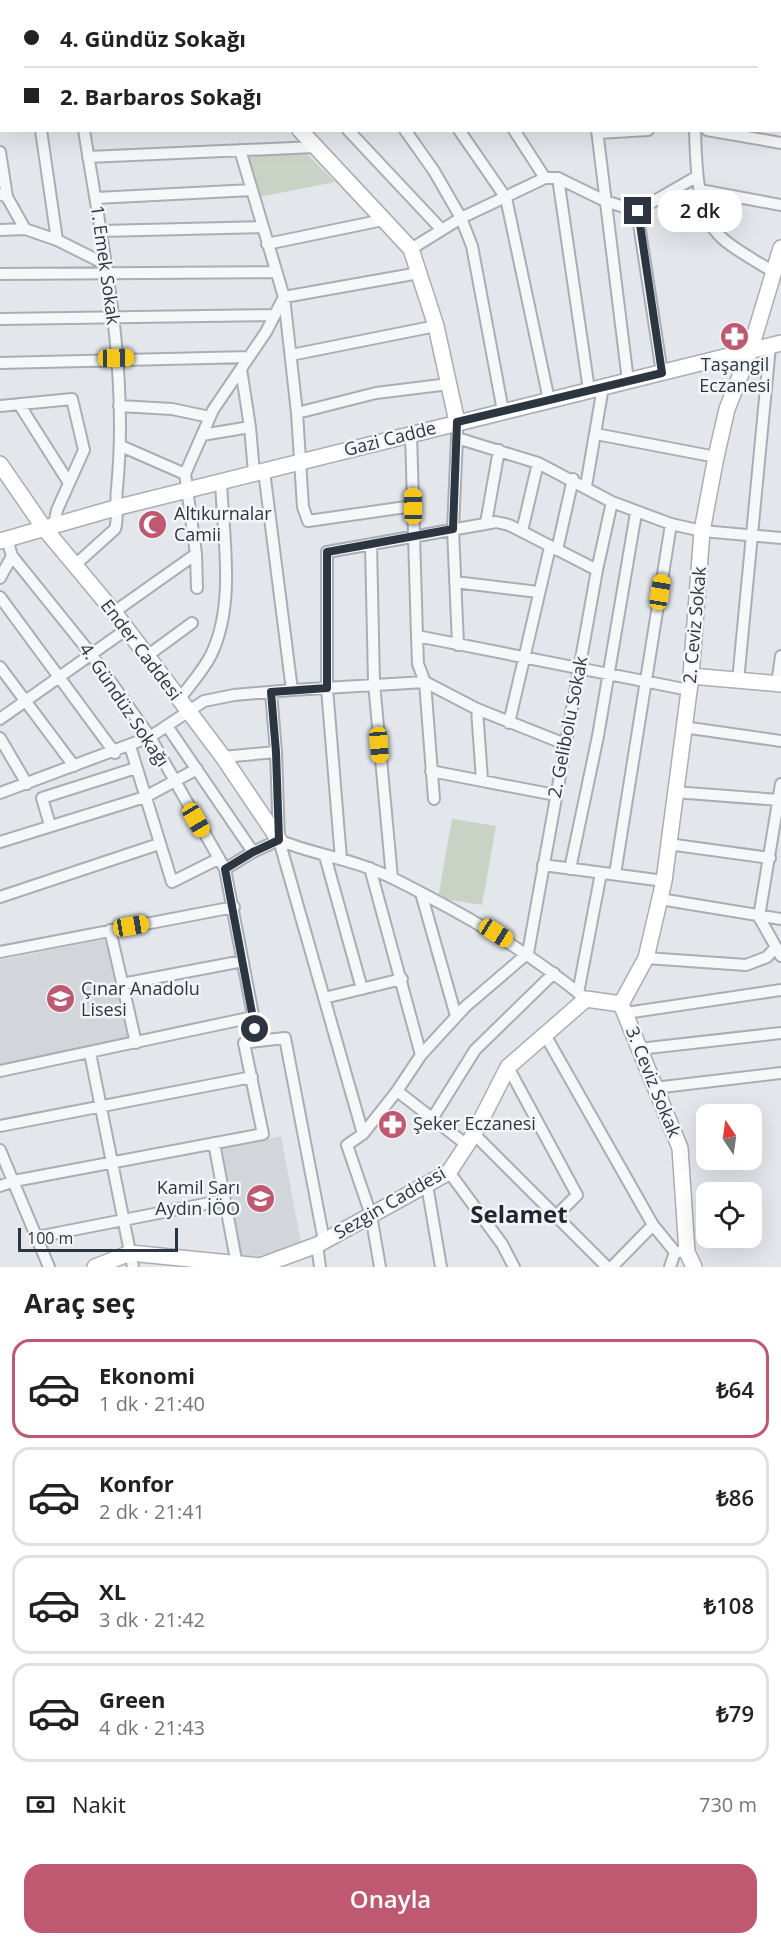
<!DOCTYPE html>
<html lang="tr">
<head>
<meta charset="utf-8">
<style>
	:root { --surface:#fff; --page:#f6f6f6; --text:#222; --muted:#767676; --line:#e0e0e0; --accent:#bf5871 }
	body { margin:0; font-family:"Open Sans",sans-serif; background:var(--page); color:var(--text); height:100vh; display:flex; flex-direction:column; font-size:22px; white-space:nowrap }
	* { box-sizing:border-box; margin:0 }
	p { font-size:20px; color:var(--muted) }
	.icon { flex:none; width:33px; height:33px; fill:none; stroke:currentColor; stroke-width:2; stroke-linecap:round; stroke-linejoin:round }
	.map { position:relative; height:1267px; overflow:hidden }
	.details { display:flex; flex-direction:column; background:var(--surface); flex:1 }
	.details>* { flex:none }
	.hud { position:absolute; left:0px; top:0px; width:782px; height:132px; box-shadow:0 6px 24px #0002; display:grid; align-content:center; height:132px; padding:0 24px; background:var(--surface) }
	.needle { width:39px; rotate:347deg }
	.fabs { position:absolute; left:696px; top:1104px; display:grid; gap:12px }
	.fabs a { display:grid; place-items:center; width:66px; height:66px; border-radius:12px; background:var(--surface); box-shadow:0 6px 24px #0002; font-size:30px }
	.scale { position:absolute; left:18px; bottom:15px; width:160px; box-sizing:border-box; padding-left:6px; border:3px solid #2d3640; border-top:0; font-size:16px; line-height:21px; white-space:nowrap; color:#2d3640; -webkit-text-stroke:4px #f3f5f7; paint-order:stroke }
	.end { position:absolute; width:27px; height:27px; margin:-14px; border:8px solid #2d3640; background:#fff; box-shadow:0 0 0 3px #fff }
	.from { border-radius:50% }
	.bubble { position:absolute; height:42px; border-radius:18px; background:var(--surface); box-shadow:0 6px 24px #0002; font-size:20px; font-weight:600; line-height:42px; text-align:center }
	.car { position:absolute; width:18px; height:36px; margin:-18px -9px; border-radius:8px; box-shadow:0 0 4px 2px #0007; background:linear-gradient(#f5c518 24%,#345 0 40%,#f5c518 0 76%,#345 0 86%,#f5c518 0) }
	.hud b { display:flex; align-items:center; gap:21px; height:57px; font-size:22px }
	.hud b+b { border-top:2px solid var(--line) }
	.hud i { width:15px; height:15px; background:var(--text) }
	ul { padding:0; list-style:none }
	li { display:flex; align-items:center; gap:18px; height:99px; margin:0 12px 9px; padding:0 12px; border:3px solid var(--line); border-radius:18px }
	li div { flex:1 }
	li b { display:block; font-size:22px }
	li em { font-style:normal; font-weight:600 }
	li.active { border-color:var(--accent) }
	li>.icon { width:54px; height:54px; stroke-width:1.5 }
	h2 { padding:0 24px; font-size:27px; line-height:72px }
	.pay { display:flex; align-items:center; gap:15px; height:66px; padding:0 24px; font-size:22px }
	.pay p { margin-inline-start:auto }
	.button { display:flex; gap:12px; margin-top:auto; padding:12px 24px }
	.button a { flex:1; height:69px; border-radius:18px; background:var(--accent); color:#fff; font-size:24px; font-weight:600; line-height:69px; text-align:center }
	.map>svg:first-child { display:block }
	.built { fill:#d2d6db }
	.green { fill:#cad2c5 }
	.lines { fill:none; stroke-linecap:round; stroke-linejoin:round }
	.street-casing { stroke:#a9aeb4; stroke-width:14 }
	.secondary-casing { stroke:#a9aeb4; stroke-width:18 }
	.street { stroke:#f5f7f8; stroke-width:10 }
	.secondary { stroke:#fff; stroke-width:15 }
	.route { stroke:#2d3640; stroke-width:8 }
	.labels { text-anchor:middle; stroke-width:5; stroke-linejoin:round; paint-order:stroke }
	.street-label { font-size:18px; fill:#2d3640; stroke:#f3f5f7 }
	.poi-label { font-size:18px; fill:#2d3640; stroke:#f3f5f7; text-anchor:start }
	.district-label { font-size:24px; font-weight:bold; fill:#1f2731; stroke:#f3f5f7 }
</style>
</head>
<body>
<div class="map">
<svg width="781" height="1267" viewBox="0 0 781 1267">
	<rect width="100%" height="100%" fill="#e3e6ea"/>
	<path class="built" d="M105 939 128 1039 0 1066V960Z
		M281 1136 302 1248 241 1259 220 1149Z"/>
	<path class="green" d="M307 154 335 182 259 197 246 156Z
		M452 819 496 826 482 905 438 898Z"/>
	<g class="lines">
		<defs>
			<path id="street" d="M18 0 19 2
				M63 0V2
				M283 0V2
				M341 0V2
				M401 0V2
				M457 0V2
				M496 0 497 2
				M579 0 580 2
				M670 0V2
				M780 28H781
				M780 85H781
				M0 121 2 120
				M41 130 57 240
				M348 130 441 229
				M405 130 434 171 461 218 472 246 503 411
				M459 130 506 198 549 400
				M514 130 545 178
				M597 130 628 381
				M695 130C696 162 696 215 722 238 736 251 757 261 773 272
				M707 130 781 143
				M598 133 648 130
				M240 150 284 297 297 413 303 507 308 521 413 506
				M0 152 7 197
				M88 157 315 147
				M558 178 589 390
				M700 190 781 205
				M0 194 7 197 25 229 57 240 107 265
				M96 198 252 190
				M637 211 662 373
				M0 230 25 229
				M101 231 263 227
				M267 244 383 220
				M411 249 461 218 545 178H558L605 201 637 211 696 177
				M0 274 276 272
				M0 319 275 315
				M291 355 436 326
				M0 363 249 357
				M241 369 250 427 254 473
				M19 404 69 483
				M0 406 72 399 84 450 57 510 54 525
				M119 406 172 409 210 417
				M297 413 376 393 449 384
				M457 422V438L538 463 612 502 671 524 702 531 781 538
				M411 434 417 636 418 664 425 682 477 709 565 744
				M596 434 716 457
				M202 435 250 427
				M457 438 453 529 458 645
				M121 446 185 474
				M264 471 292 690
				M586 486 603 387
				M486 523 499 450
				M522 531 538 463
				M371 544 374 683 392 878
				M557 550 573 479
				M196 554 197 588
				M75 565 115 529C119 517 115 501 117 488 129 369 103 248 84 130
				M0 578 12 556 7 539
				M455 582 538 592
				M0 597 115 753
				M114 612 196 554 185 474 213 410 266 332 284 297 419 273
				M417 636 689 690
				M147 656 192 623
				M0 667 74 766
				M738 681 770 346
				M777 684 781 656
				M271 692 276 752 279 840 363 1134
				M179 700C189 686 203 671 211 655 236 604 223 536 221 481
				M477 709 482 780
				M0 719 127 629
				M509 723 550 547
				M167 726 253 852
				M683 727 781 741
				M0 738 27 784
				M130 746 172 882 218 859
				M223 757 276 752
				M431 771 555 795
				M781 784 759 917 781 956
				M674 792 779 800
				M0 793 150 737 204 701 234 695 292 690 425 682 434 799
				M50 825 42 798 136 768
				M279 840C309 853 341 857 371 869 391 876 410 887 429 897 487 927 536 958 586 999
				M0 842 145 797 197 769
				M668 844 770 858
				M325 856 362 989
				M341 859 327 688V552L496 522 509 525 597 570
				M543 865 664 881
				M370 868 421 1055
				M225 869 253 852 279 840
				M570 869 598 736 636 513
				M615 874 671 524
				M421 893 456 1016
				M0 897 159 844
				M660 899 781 919
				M110 930 136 1043
				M0 952 234 907
				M646 958 746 965 767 957 775 948
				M122 984 243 961
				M578 993 601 873
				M324 998 402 979
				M626 1013 781 990
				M544 1033 653 1225 675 1252
				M258 1041 285 1038 324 1241
				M639 1049 781 1033
				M90 1053 133 1267
				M508 1067 577 1195 557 1215
				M0 1071 253 1017
				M654 1088 781 1073
				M397 1091 467 1145
				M432 1119 475 1050 554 973
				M0 1126 252 1077
				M474 1134 607 1267
				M214 1143 237 1265
				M0 1150 49 1267
				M449 1172 502 1244 514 1267
				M427 1185 441 1267
				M0 1186 14 1181 263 1134 244 1043 258 1041 225 869 150 737 91 654 12 556
				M37 1237 225 1200
				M317 1245 320 1267
				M380 1267 371 1215 347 1145 363 1134 397 1091 421 1055 465 1007 528 953 597 570 612 502
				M612 1267 653 1225
				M670 1267 675 1252H680"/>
			<path id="secondary" d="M230 0 231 2
				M300 130 411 249 436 326 457 422
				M0 464 44 528 114 612 223 757 279 840
				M0 541 115 508 781 343
				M691 676 781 684
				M621 1004 646 958 664 881 691 676 702 531 716 457 727 409 750 351 781 248
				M621 1004 680 1148 687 1252 694 1267
				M95 1267 130 1253 260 1266 317 1245 449 1172 474 1134 508 1067 586 999 621 1004"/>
		</defs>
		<use href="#street" class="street-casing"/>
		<use href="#secondary" class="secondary-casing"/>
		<use href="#street" class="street"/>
		<use href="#secondary" class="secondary"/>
	</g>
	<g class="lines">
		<path class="route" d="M255 1029 225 869 253 852 279 840 276 752 271 692 327 688V552L453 529 457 422 662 373 638 211"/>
	</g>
	<defs>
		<symbol id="pharmacy-disc" viewBox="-11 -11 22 22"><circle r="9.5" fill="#bf5871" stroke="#f3f5f7"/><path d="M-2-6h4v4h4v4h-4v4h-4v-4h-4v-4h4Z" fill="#fff"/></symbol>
		<symbol id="mosque-disc" viewBox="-11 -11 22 22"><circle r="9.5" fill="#bf5871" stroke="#f3f5f7"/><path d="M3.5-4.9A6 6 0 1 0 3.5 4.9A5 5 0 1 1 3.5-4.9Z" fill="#fff"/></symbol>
		<symbol id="school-disc" viewBox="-11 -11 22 22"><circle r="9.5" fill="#bf5871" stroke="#f3f5f7"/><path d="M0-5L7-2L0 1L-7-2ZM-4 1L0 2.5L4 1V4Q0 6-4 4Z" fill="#fff"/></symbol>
	</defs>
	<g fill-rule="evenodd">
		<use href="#pharmacy-disc" x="718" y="320" width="33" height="33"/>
		<use href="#mosque-disc" x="136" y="508" width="33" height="33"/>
		<use href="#school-disc" x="44" y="982" width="33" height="33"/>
		<use href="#pharmacy-disc" x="376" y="1108" width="33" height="33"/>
		<use href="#school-disc" x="244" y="1182" width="33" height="33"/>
	</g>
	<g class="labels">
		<g class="street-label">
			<text transform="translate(105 265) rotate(82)" y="6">1. Emek Sokak</text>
			<text transform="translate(390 439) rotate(-14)" y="6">Gazi Cadde</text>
			<text transform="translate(695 625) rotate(-85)" y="6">2. Ceviz Sokak</text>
			<text transform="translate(141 650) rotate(53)" y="6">Ender Caddesi</text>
			<text transform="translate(124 705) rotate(56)" y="6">4. Gündüz Sokağı</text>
			<text transform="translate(568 727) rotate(-79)" y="6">2. Gelibolu Sokak</text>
			<text transform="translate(653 1082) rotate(68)" y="6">3. Ceviz Sokak</text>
			<text transform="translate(390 1203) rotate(-30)" y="6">Sezgin Caddesi</text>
		</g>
		<g class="poi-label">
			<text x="735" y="371" text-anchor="middle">Taşangil<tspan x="735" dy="21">Eczanesi</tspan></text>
			<text x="174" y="520">Altıkurnalar<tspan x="174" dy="21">Camii</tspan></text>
			<text x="81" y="995">Çınar Anadolu<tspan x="81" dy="21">Lisesi</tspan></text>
			<text x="413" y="1130">Şeker Eczanesi</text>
			<text x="240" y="1194" text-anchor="end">Kamil Sarı<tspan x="240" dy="21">Aydın İÖO</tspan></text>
		</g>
		<g class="district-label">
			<text x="519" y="1223">Selamet</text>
		</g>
	</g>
</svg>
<div class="fabs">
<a><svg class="needle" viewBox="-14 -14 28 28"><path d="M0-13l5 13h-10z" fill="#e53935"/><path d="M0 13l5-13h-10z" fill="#767676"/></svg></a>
<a><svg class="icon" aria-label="locate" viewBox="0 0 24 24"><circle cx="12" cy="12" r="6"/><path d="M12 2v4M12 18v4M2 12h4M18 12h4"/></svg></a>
</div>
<div class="scale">100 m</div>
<i class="end from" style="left:255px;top:1029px"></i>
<i class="end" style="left:638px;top:211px"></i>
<div class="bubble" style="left:658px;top:190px;width:84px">2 dk</div>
<i class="car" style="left:116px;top:358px;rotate:89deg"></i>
<i class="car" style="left:413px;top:506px;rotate:359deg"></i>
<i class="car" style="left:660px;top:592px;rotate:9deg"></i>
<i class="car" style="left:379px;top:745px;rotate:175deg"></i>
<i class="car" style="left:196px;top:820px;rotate:150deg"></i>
<i class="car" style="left:131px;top:926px;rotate:80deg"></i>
<i class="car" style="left:496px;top:933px;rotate:122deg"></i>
<div class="hud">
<b><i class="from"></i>4. Gündüz Sokağı</b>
<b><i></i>2. Barbaros Sokağı</b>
</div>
</div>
<section class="details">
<h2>Araç seç</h2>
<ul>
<li class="active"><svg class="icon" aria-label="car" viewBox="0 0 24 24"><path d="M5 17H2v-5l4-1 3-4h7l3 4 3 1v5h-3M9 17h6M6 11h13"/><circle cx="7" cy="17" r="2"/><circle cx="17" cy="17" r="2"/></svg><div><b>Ekonomi</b><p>1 dk · 21:40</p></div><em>₺64</em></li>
<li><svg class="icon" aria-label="car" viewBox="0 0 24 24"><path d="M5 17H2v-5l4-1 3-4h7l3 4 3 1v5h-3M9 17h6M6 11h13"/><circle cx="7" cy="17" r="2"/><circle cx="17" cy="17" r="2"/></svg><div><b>Konfor</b><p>2 dk · 21:41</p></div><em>₺86</em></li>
<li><svg class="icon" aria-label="car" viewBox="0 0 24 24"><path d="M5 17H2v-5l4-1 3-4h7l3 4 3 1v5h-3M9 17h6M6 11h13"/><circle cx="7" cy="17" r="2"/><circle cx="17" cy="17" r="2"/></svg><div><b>XL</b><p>3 dk · 21:42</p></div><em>₺108</em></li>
<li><svg class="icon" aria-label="car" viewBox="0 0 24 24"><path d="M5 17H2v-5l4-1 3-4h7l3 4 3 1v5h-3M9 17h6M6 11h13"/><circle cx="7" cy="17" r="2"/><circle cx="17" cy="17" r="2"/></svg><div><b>Green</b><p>4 dk · 21:43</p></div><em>₺79</em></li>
</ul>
<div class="pay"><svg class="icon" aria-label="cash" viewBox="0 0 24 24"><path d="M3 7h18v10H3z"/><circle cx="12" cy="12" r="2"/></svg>Nakit<p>730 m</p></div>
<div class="button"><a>Onayla</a></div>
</section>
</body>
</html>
